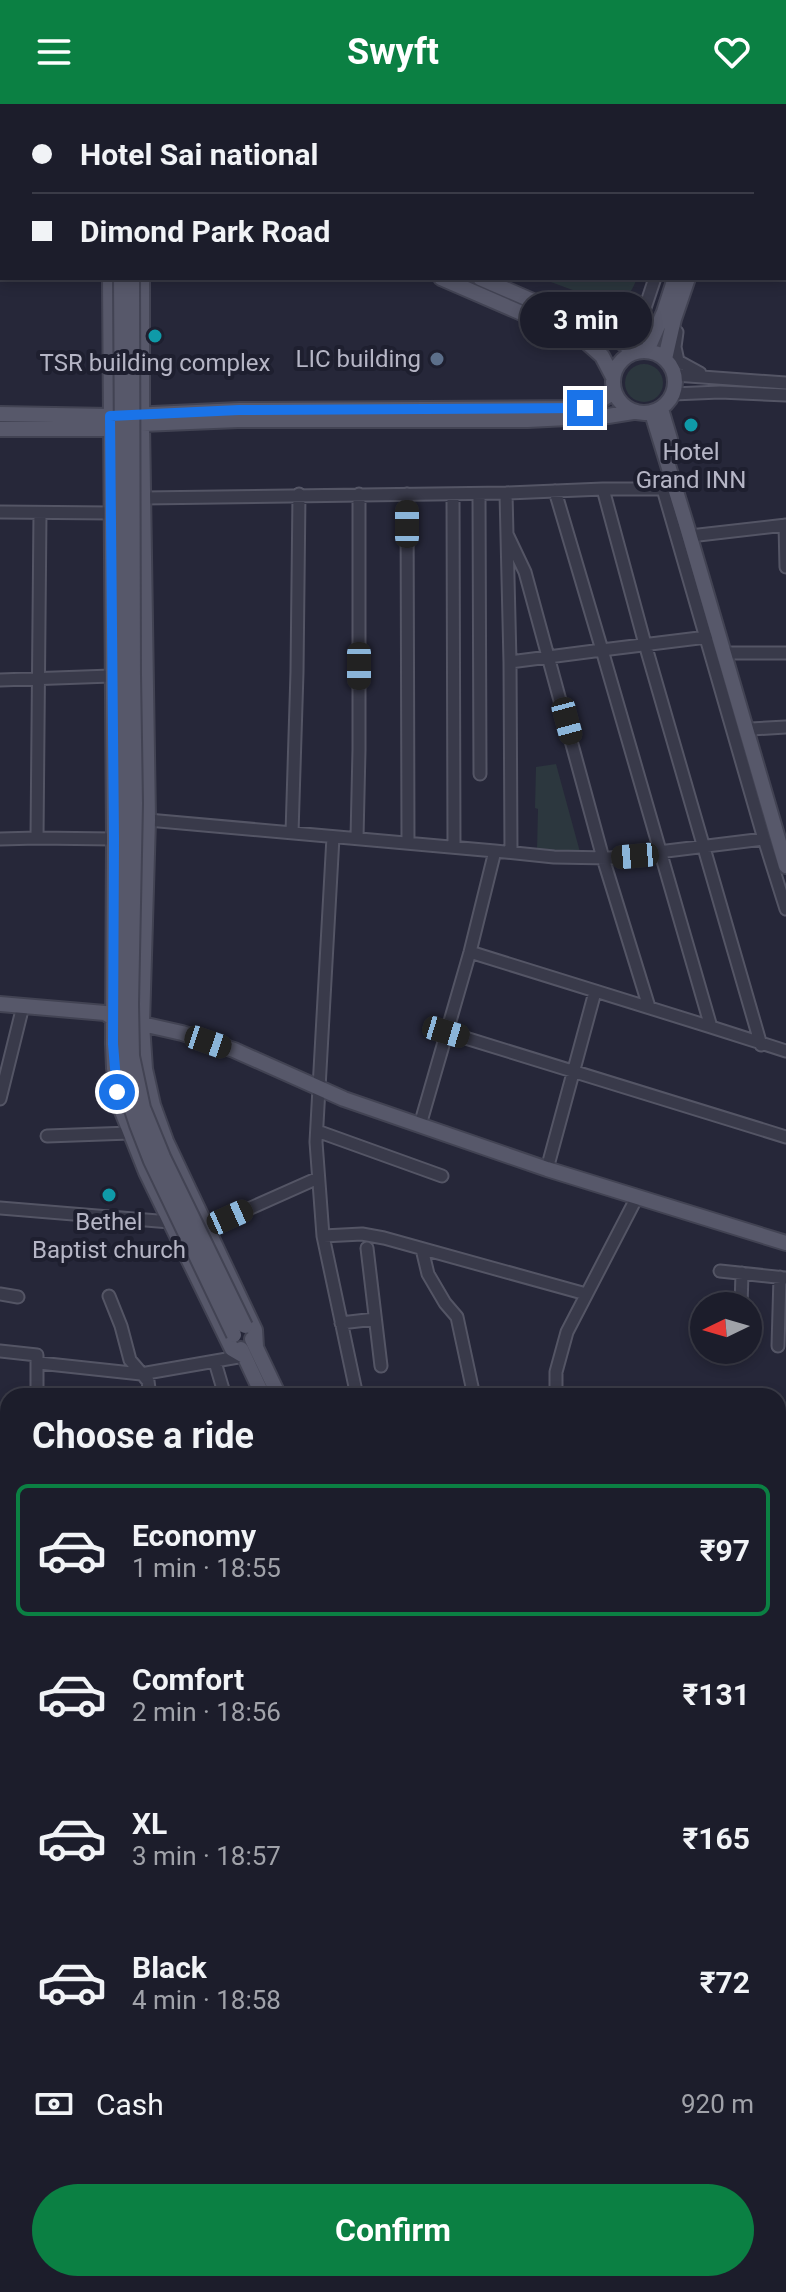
<!DOCTYPE html>
<html lang="en">
<head>
<meta charset="utf-8">
<style>
	:root { --surface:#1c1d2b; --page:#292a37; --text:#f1f3f6; --muted:#a0a2a9; --line:#3a3b47; --accent:#0b8043 }
	body { margin:0; font-family:Roboto,sans-serif; background:var(--page); color:var(--text); height:100vh; display:flex; flex-direction:column; font-size:30px; white-space:nowrap }
	* { box-sizing:border-box; margin:0 }
	p { font-size:26px; color:var(--muted) }
	.icon { flex:none; width:44px; height:44px; fill:none; stroke:currentColor; stroke-width:2; stroke-linecap:round; stroke-linejoin:round }
	.map { position:relative; flex:1; overflow:hidden }
	.side { position:absolute; left:0px; top:1284px; width:786px; height:904px; display:flex; flex-direction:column; background:var(--surface); border-radius:24px 24px 0 0; box-shadow:0 4px 12px #0003,0 0 0 2px var(--line) }
	.side>* { flex:none }
	.hud { position:absolute; left:0px; top:0px; width:786px; height:176px; box-shadow:0 4px 12px #0003,0 0 0 2px var(--line); display:grid; align-content:center; height:176px; padding:0 32px; background:var(--surface) }
	.needle { width:52px; rotate:265deg }
	.fabs { position:absolute; left:690px; top:1188px; display:grid; gap:16px }
	.fabs a { display:grid; place-items:center; width:72px; height:72px; border-radius:50%; background:var(--surface); box-shadow:0 4px 12px #0003,0 0 0 2px var(--line); font-size:40px }
	.end { position:absolute; width:36px; height:36px; margin:-18px; border:10px solid #1a73e8; background:#fff; box-shadow:0 0 0 4px #fff }
	.from { border-radius:50% }
	.bubble { position:absolute; height:56px; border-radius:28px; background:var(--surface); box-shadow:0 4px 12px #0003,0 0 0 2px var(--line); font-size:26px; font-weight:700; line-height:56px; text-align:center }
	.car { position:absolute; width:24px; height:48px; margin:-24px -12px; border-radius:10px; box-shadow:0 0 6px 2px #0007; background:linear-gradient(#222 24%,#8ab4d8 0 40%,#222 0 76%,#8ab4d8 0 86%,#222 0) }
	.hud b { display:flex; align-items:center; gap:28px; height:76px; font-size:30px }
	.hud b+b { border-top:2px solid var(--line) }
	.hud i { width:20px; height:20px; background:var(--text) }
	ul { padding:0; list-style:none }
	li { display:flex; align-items:center; gap:24px; height:132px; margin:0 16px 12px; padding:0 16px; border:4px solid transparent; border-radius:12px }
	li div { flex:1 }
	li b { display:block; font-size:30px }
	li em { font-style:normal; font-weight:700 }
	li.active { border-color:var(--accent) }
	li>.icon { width:72px; height:72px; stroke-width:1.5 }
	h2 { padding:0 32px; font-size:36px; line-height:96px }
	.pay { display:flex; align-items:center; gap:20px; height:88px; padding:0 32px; font-size:30px }
	.pay p { margin-inline-start:auto }
	.button { display:flex; gap:16px; margin-top:auto; padding:16px 32px }
	.button a { flex:1; height:92px; border-radius:48px; background:var(--accent); color:#fff; font-size:32px; font-weight:700; line-height:92px; text-align:center }
	header { display:flex; justify-content:space-between; align-items:center; height:104px; padding:0 32px; background:var(--accent); color:#fff; font-size:36px; font-weight:700 }
	.map>svg:first-child { display:block }
	.green { fill:#2c373e }
	.lines { fill:none; stroke-linecap:round; stroke-linejoin:round }
	.river { stroke:#3d4060; stroke-width:16 }
	.minor-casing { stroke:#545565; stroke-width:15 }
	.major-casing { stroke:#424353; stroke-width:18 }
	.minor { stroke:#393a4a; stroke-width:11 }
	.major { stroke:#57586a; stroke-width:14 }
	.rail { stroke:#5e5f72; stroke-width:3; stroke-dasharray:8 8; stroke-linecap:butt }
	.major-bridge-casing { stroke:#424353; stroke-width:18; stroke-linecap:butt }
	.major-bridge { stroke:#57586a; stroke-width:14 }
	.route { stroke:#1a73e8; stroke-width:10 }
	.culture-dot { fill:#0f9aa8; stroke:#1e1f2f; stroke-width:3 }
	.service-dot { fill:#5c6f8a; stroke:#1e1f2f; stroke-width:3 }
	.labels { text-anchor:middle; stroke-width:8; stroke-linejoin:round; paint-order:stroke }
	.poi-label { font-size:24px; fill:#b5b5c5; stroke:#1e1f2f }
</style>
</head>
<body>
<header><svg class="icon" aria-label="menu" viewBox="0 0 24 24"><path d="M4 6h16M4 12h16M4 18h16"/></svg>Swyft<svg class="icon" aria-label="heart" viewBox="0 0 24 24"><path d="M12 20l-8-8c-3-5 5-10 8-4 3-6 11-1 8 4z"/></svg></header>
<div class="map">
<svg width="786" height="2188" viewBox="0 0 786 2188">
	<rect width="100%" height="100%" fill="#262739"/>
	<path class="green" d="M359 0H696V2H358Z
		M540 174H637C633 185 627 196 616 202Z
		M625 279a19 19 0 1 1 38 0a19 19 0 1 1-38 0Z
		M556 660 580 748 537 747 538 705 535 704 536 663Z
		M8 1983V2050L0 2059V1992Z
		M99 2180H255L240 2188H105Z"/>
	<g class="lines">
		<path class="river" d="M0 2132 8 2139
			M55 2180 65 2188"/>
		<defs>
			<path id="minor" d="M752 0 768 2
				M714 2 715 0
				M784 4H786
				M0 8H2
				M0 73H2
				M0 138H2
				M677 228 675 243 678 257 700 269
				M641 247 644 207 655 174
				M675 271 786 279
				M673 290 720 288 786 291
				M603 385 645 540 761 941
				M506 389 510 558 511 748
				M407 390 408 738
				M453 390 454 743
				M479 390 480 670
				M144 394 506 389 603 385H663L764 735 786 805
				M0 408 112 409
				M40 409 37 734 114 735
				M785 421 786 463
				M507 430 525 468 603 754 649 903
				M690 432 786 421
				M730 549H786
				M510 558 602 546 555 387
				M0 576 111 572
				M751 625 786 623
				M148 716 495 747
				M292 729 297 568 299 390
				M333 733 316 1038 323 1132 357 1292
				M357 734 359 646V390
				M0 735 37 734
				M470 848 711 923 602 546 707 533
				M711 923 786 947
				M446 928 786 1033
				M0 995 23 902
				M420 1021 470 848 495 747 554 753 610 754 764 735
				M317 1027 442 1072
				M47 1032 130 1029
				M547 1065 595 888
				M0 1104 170 1118
				M208 1123 318 1074
				M323 1132 362 1130 384 1134 586 1190
				M367 1144 381 1262
				M422 1145 428 1170 445 1199 457 1213 474 1292
				M720 1167 786 1174
				M0 1190 18 1193
				M109 1192 121 1222 130 1256 148 1277 150 1292
				M741 1202 742 1169
				M341 1219 375 1215
				M778 1242 780 1173
				M0 1247 37 1251V1292
				M215 1258 225 1292
				M39 1259 141 1270 244 1252
				M556 1292V1268L567 1228 637 1093
				M0 1364H8
				M0 1476 8 1477
				M0 1653 8 1652
				M0 1742 8 1757
				M0 1795 8 1791"/>
			<path id="major" d="M119 0V2
				M189 0 191 2
				M213 0 215 2
				M110 2V0
				M141 2V0
				M291 2 292 0
				M308 2 309 0
				M733 2V0
				M746 2 747 0
				M110 174 114 735 113 940 114 964 121 1005 146 1068 232 1245 244 1252
				M142 174V320L148 716 142 920 145 965 153 1001 166 1037 255 1226 256 1243
				M441 174 584 236 602 252 613 273
				M480 174 606 229 636 247
				M613 278a31 31 0 1 1 62 0a31 31 0 1 1-62 0Z
				M647 247 664 208 675 174
				M665 255 674 215 688 174
				M661 305 670 335
				M652 309 687 423 786 762
				M0 310 110 312 239 306 585 304 594 301 614 288
				M0 325H110L142 320 238 316H528L608 312 633 308
				M0 900 105 909 113 914
				M142 920 182 929 234 946 344 995 547 1065 786 1139
				M252 1235 279 1292
				M241 1245 263 1292
				M778 1864 786 1860
				M0 1878 8 1874
				M778 1882 786 1879
				M0 1892 8 1887"/>
		</defs>
		<use href="#minor" class="minor-casing"/>
		<use href="#major" class="major-casing"/>
		<use href="#minor" class="minor"/>
		<use href="#major" class="major"/>
		<path class="rail" d="M778 2061 786 2057
			M778 2081 786 2077
			M504 2188 520 2180
			M558 2188 574 2180"/>
		<defs>
			<path id="major-bridge" d="M121 174 124 700 120 944 125 985 137 1021 151 1057 234 1231
				M132 174 133 571 135 699 131 900 132 952 143 1004 163 1053 245 1222"/>
		</defs>
		<use href="#major-bridge" class="major-bridge-casing"/>
		<use href="#major-bridge" class="major-bridge"/>
	</g>
	<g class="lines">
		<path class="route" d="M117 988 113 940 114 735 110 312 239 306 585 304"/>
	</g>
	<g class="culture-dot">
		<circle cx="155" cy="232" r="8"/>
		<circle cx="691" cy="321" r="8"/>
		<circle cx="109" cy="1091" r="8"/>
	</g>
	<circle class="service-dot" cx="437" cy="255" r="8"/>
	<g class="labels">
		<g class="poi-label">
			<text x="421" y="263" text-anchor="end">LIC building</text>
			<text x="155" y="267">TSR building complex</text>
			<text x="691" y="356">Hotel<tspan x="691" dy="28">Grand INN</tspan></text>
			<text x="109" y="1126">Bethel<tspan x="109" dy="28">Baptist church</tspan></text>
		</g>
	</g>
</svg>
<div class="fabs">
<a><svg class="needle" viewBox="-14 -14 28 28"><path d="M0-13l5 13h-10z" fill="#e53935"/><path d="M0 13l5-13h-10z" fill="#a0a2a9"/></svg></a>
</div>
<i class="end from" style="left:117px;top:988px"></i>
<i class="end" style="left:585px;top:304px"></i>
<div class="bubble" style="left:520px;top:188px;width:132px">3 min</div>
<i class="car" style="left:407px;top:420px;rotate:0deg"></i>
<i class="car" style="left:359px;top:562px;rotate:180deg"></i>
<i class="car" style="left:567px;top:617px;rotate:165deg"></i>
<i class="car" style="left:635px;top:752px;rotate:265deg"></i>
<i class="car" style="left:446px;top:928px;rotate:107deg"></i>
<i class="car" style="left:208px;top:938px;rotate:109deg"></i>
<i class="car" style="left:230px;top:1113px;rotate:66deg"></i>
<div class="hud">
<b><i class="from"></i>Hotel Sai national</b>
<b><i></i>Dimond Park Road</b>
</div>
<section class="side">
<h2>Choose a ride</h2>
<ul>
<li class="active"><svg class="icon" aria-label="car" viewBox="0 0 24 24"><path d="M5 17H2v-5l4-1 3-4h7l3 4 3 1v5h-3M9 17h6M6 11h13"/><circle cx="7" cy="17" r="2"/><circle cx="17" cy="17" r="2"/></svg><div><b>Economy</b><p>1 min · 18:55</p></div><em>₹97</em></li>
<li><svg class="icon" aria-label="car" viewBox="0 0 24 24"><path d="M5 17H2v-5l4-1 3-4h7l3 4 3 1v5h-3M9 17h6M6 11h13"/><circle cx="7" cy="17" r="2"/><circle cx="17" cy="17" r="2"/></svg><div><b>Comfort</b><p>2 min · 18:56</p></div><em>₹131</em></li>
<li><svg class="icon" aria-label="car" viewBox="0 0 24 24"><path d="M5 17H2v-5l4-1 3-4h7l3 4 3 1v5h-3M9 17h6M6 11h13"/><circle cx="7" cy="17" r="2"/><circle cx="17" cy="17" r="2"/></svg><div><b>XL</b><p>3 min · 18:57</p></div><em>₹165</em></li>
<li><svg class="icon" aria-label="car" viewBox="0 0 24 24"><path d="M5 17H2v-5l4-1 3-4h7l3 4 3 1v5h-3M9 17h6M6 11h13"/><circle cx="7" cy="17" r="2"/><circle cx="17" cy="17" r="2"/></svg><div><b>Black</b><p>4 min · 18:58</p></div><em>₹72</em></li>
</ul>
<div class="pay"><svg class="icon" aria-label="cash" viewBox="0 0 24 24"><path d="M3 7h18v10H3z"/><circle cx="12" cy="12" r="2"/></svg>Cash<p>920 m</p></div>
<div class="button"><a>Confirm</a></div>
</section>
</div>
</body>
</html>
